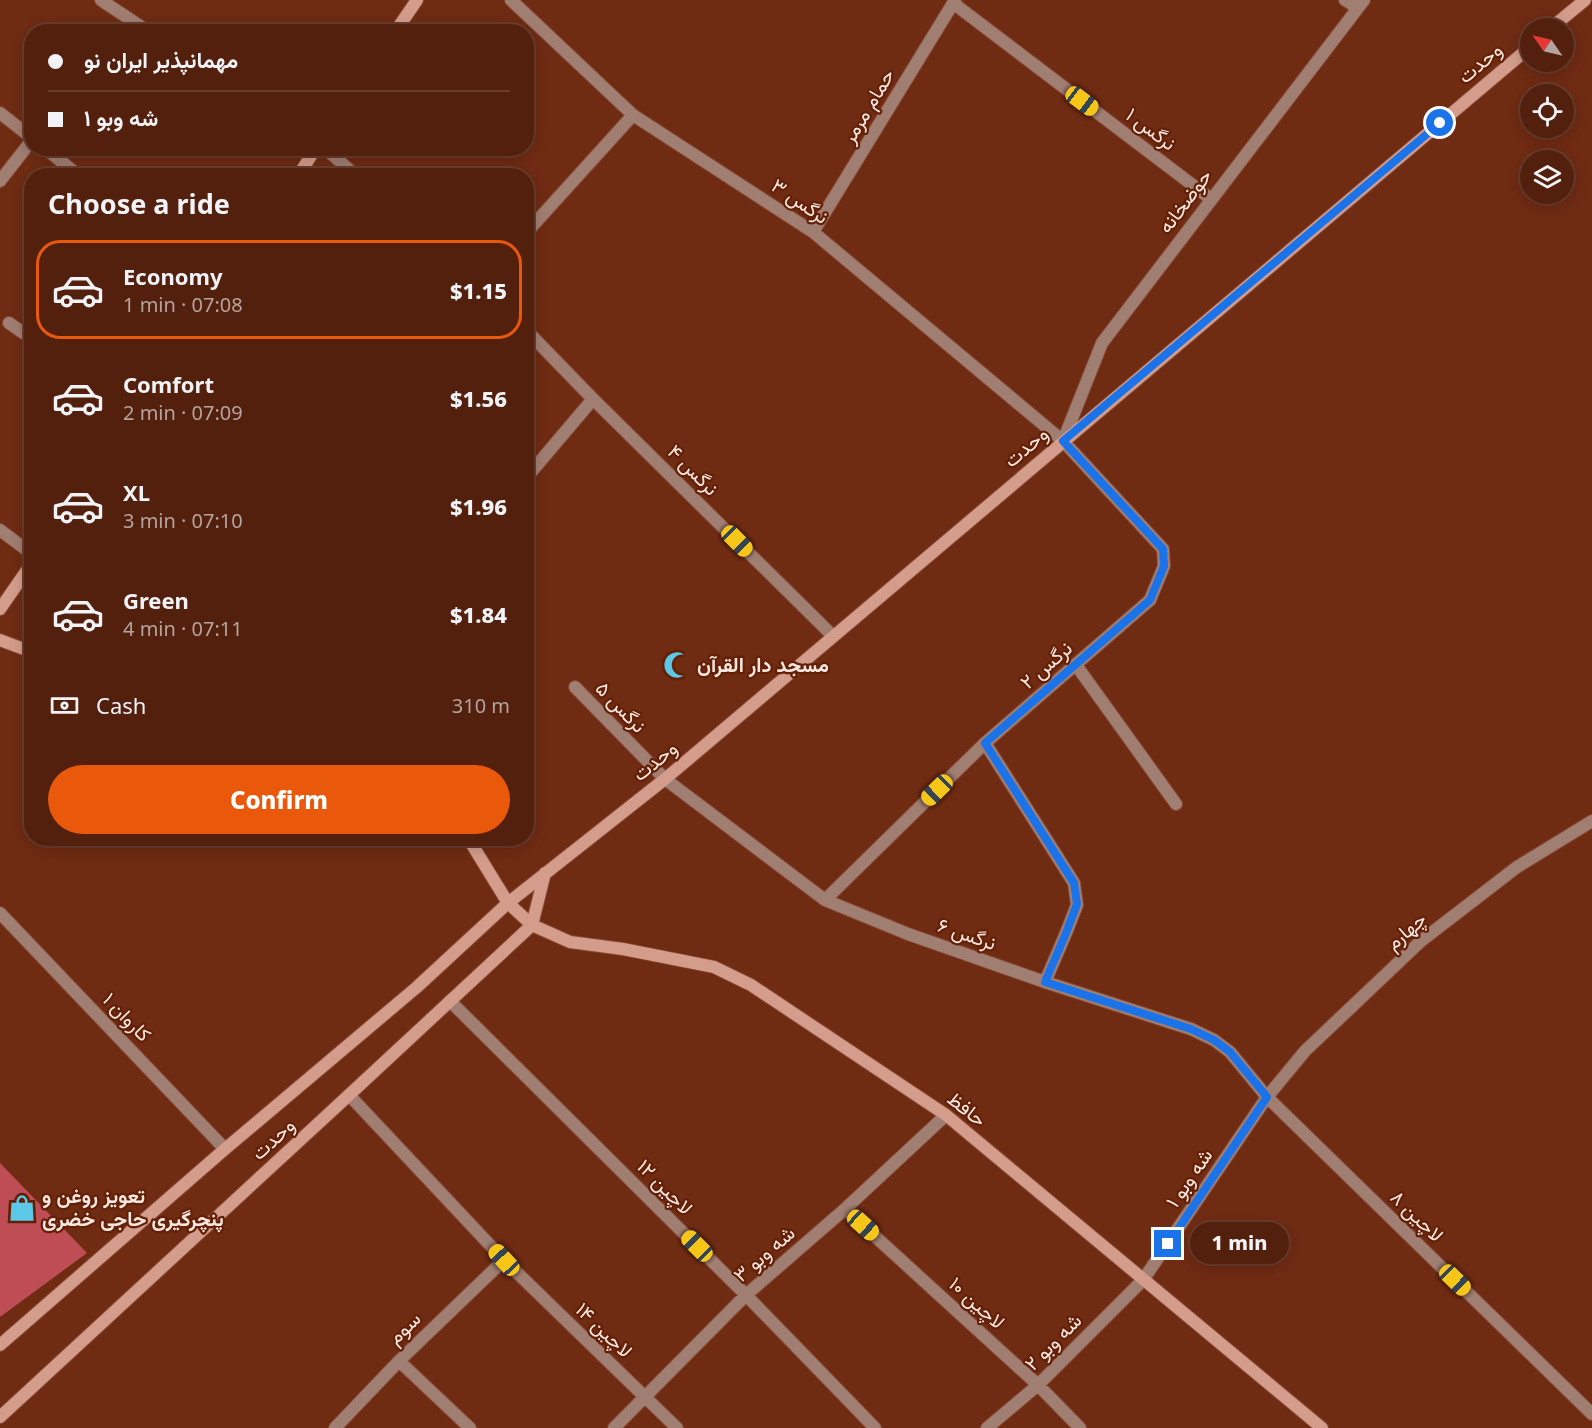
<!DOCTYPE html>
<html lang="en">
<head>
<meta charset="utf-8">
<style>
	:root { --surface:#54200e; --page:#5d2d1c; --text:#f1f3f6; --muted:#b5a39e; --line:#6a3e2e; --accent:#ea580c }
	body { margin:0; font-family:"Noto Sans",Vazirmatn,sans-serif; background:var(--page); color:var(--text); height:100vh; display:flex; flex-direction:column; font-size:22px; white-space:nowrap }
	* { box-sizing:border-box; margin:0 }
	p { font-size:20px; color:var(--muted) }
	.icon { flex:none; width:33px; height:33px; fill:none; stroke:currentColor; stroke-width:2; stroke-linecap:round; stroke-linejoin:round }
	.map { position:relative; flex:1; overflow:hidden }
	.details { position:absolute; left:24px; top:168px; width:510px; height:678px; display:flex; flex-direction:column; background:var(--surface); border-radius:24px; box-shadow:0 3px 15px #0003,0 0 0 2px var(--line) }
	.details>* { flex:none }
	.banner { position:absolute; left:24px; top:24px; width:510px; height:132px; border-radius:24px; box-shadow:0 3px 15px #0003,0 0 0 2px var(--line); display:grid; align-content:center; height:132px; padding:0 24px; background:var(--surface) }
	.needle { width:39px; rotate:304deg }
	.buttons { position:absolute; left:1520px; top:18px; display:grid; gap:12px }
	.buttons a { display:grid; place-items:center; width:54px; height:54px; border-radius:50%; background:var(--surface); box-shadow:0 3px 15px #0003,0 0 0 2px var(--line); font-size:30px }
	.end { position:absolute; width:27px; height:27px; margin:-14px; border:8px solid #1a73e8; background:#fff; box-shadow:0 0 0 3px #fff }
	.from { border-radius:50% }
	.bubble { position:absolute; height:42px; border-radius:21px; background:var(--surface); box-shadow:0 3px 15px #0003,0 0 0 2px var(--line); font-size:20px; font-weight:800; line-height:42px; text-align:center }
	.car { position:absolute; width:18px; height:36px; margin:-18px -9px; border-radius:8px; box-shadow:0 0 4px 2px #0007; background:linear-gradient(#f5c518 24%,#345 0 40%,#f5c518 0 76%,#345 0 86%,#f5c518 0) }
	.banner b { display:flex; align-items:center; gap:21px; height:57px; font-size:22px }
	.banner b+b { border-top:2px solid var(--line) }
	.banner i { width:15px; height:15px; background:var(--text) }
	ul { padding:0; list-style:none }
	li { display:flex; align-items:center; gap:18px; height:99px; margin:0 12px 9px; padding:0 12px; border:3px solid transparent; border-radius:24px }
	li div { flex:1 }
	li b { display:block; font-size:22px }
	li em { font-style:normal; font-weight:800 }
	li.selected { border-color:var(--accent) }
	li>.icon { width:54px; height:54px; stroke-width:1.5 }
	h2 { padding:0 24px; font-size:27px; line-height:72px }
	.pay { display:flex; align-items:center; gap:15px; height:66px; padding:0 24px; font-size:22px }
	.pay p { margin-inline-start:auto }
	.action { display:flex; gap:12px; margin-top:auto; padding:12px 24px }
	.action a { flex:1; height:69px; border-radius:36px; background:var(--accent); color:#fff; font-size:24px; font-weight:800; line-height:69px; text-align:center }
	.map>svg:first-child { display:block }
	.building { fill:#be4d55 }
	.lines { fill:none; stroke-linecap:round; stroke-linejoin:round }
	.lane-casing { stroke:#864934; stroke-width:14 }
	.street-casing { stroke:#864934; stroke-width:14 }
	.secondary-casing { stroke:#864934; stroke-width:14 }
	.lane { stroke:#a17e72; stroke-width:12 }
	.street { stroke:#a17e72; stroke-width:12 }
	.secondary { stroke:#d49d8b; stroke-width:12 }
	.route { stroke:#1a73e8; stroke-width:8 }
	.labels { text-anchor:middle; stroke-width:4.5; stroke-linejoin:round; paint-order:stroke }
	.street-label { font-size:20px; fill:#f9e7e1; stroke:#642006 }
	.poi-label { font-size:20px; font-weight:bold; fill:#f9e7e1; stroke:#642006; text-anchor:start }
</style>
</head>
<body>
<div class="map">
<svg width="1592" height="1428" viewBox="0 0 1592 1428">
	<rect width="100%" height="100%" fill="#702b13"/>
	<path class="building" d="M0 1163 87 1253 0 1317Z"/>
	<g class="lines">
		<defs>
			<path id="lane" d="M1076 665 1176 804"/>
			<path id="street" d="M101 0 149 32
				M511 0 633 115 813 232 1063 441 1163 549 1164 566 1150 600 985 743 825 900
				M1345 0 1358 8
				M953 3 1211 199
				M0 113 32 138
				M45 148 79 176
				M325 148 356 176
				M0 181 32 140
				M813 232 955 0
				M526 233 633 115
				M9 323 32 339
				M526 330 593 399 833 636
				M1063 441 1102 343 1364 0
				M526 478 593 399
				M0 530 32 554
				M575 687 665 779 825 900 908 934 1045 982 1191 1029 1214 1040 1230 1052 1267 1097 1592 1414
				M985 743 1074 883 1077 905 1066 933 1045 982
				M0 913 225 1149
				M450 1001 746 1295 875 1428
				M349 1095 504 1260 677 1428
				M845 1209 1038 1385 1080 1428
				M399 1361 470 1428
				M335 1428 399 1361 504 1260
				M614 1428 746 1295 845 1209 946 1115
				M987 1428 1038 1385 1143 1280 1267 1097 1305 1051 1421 941 1517 867 1592 821"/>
			<path id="secondary" d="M1551 28 1585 0
				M395 32 417 0
				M298 176 316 148
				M0 609 32 563
				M0 640 32 652
				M468 838 508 903 532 925 570 942 623 949 714 967 751 985 946 1115 1322 1428
				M0 1345 225 1149 417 987 508 903 665 779 1530 47
				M0 1417 349 1095 532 925 545 873"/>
		</defs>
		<use href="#lane" class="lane-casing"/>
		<use href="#street" class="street-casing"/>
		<use href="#secondary" class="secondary-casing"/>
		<use href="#lane" class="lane"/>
		<use href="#street" class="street"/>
		<use href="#secondary" class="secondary"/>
	</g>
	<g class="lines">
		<path class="route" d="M1168 1244 1267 1097 1230 1052 1214 1040 1191 1029 1045 982 1066 933 1077 904 1074 883 985 743 1150 600 1164 566 1163 549 1063 441 1440 123"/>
	</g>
	<defs>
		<symbol id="mosque-bare" viewBox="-9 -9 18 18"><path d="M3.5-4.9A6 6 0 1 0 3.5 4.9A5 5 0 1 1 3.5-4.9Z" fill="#5ac8e6" stroke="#642006" stroke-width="2.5" paint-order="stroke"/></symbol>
		<symbol id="shop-bare" viewBox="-9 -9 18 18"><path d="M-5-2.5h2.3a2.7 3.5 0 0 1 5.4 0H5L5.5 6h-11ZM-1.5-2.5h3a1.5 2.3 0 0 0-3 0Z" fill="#5ac8e6" stroke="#642006" stroke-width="2.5" paint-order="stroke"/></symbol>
	</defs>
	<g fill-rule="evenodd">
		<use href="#mosque-bare" x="658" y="646" width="38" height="38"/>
		<use href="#shop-bare" x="3" y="1189" width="38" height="38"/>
	</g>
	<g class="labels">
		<g class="street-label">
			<text transform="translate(1480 63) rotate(-40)" y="7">وحدت</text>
			<text transform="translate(868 106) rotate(-59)" y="7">حمام مرمر</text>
			<text transform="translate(1151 129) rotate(37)" y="7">نرگس ۱</text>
			<text transform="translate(800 201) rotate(34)" y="7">نرگس ۳</text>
			<text transform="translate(1185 201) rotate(-53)" y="7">حوضخانه</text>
			<text transform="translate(1026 447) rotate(-40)" y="7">وحدت</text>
			<text transform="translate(693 470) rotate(45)" y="7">نرگس ۴</text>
			<text transform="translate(1046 665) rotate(-41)" y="7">نرگس ۲</text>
			<text transform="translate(621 707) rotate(46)" y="7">نرگس ۵</text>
			<text transform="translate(655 761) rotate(-39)" y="7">وحدت</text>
			<text transform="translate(1406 931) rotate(-41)" y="7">چهارم</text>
			<text transform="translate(967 934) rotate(19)" y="7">نرگس ۶</text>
			<text transform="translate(127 1017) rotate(46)" y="7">کاروان ۱</text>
			<text transform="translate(967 1109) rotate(38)" y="7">حافظ</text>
			<text transform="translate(273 1139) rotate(-43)" y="7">وحدت</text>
			<text transform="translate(1189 1178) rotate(-56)" y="7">شه وبو ۱</text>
			<text transform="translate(665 1187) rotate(45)" y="7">لاچین ۱۲</text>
			<text transform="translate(1417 1216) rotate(44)" y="7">لاچین ۸</text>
			<text transform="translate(764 1254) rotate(-41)" y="7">شه وبو ۳</text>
			<text transform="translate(977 1303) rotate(42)" y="7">لاچین ۱۰</text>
			<text transform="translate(404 1328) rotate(-44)" y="7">سوم</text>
			<text transform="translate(604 1330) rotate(44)" y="7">لاچین ۱۴</text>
			<text transform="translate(1053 1342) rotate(-45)" y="7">شه وبو ۲</text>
		</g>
		<g class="poi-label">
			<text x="697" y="672">مسجد دار القرآن</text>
			<text x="42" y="1203">تعویز روغن و<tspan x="42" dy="23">پنچرگیری حاجی خضری</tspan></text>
		</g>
	</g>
</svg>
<div class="buttons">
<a><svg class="needle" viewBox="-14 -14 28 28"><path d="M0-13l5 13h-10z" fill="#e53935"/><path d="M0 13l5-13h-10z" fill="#b5a39e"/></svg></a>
<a><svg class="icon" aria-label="locate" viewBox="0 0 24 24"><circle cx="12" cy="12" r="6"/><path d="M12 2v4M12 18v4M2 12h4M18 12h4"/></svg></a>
<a><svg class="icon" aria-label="layers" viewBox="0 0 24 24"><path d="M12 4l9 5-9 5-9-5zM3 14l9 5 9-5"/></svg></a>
</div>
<i class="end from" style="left:1440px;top:123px"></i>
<i class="end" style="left:1168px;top:1244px"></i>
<div class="bubble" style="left:1190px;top:1222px;width:99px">1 min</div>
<i class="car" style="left:1082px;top:101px;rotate:127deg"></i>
<i class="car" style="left:737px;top:541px;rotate:135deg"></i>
<i class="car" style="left:937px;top:790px;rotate:226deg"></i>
<i class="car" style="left:863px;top:1225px;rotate:132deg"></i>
<i class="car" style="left:697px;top:1246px;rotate:315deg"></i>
<i class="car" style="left:504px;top:1260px;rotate:317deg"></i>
<i class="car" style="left:1455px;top:1280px;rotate:134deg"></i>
<div class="banner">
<b><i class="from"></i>مهمانپذیر ایران نو</b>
<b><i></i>شه وبو ۱</b>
</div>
<section class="details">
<h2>Choose a ride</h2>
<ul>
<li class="selected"><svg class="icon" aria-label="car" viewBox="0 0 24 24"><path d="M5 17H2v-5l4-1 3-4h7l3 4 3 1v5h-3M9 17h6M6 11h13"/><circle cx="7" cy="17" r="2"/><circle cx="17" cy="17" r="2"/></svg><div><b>Economy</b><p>1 min · 07:08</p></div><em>$1.15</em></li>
<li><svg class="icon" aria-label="car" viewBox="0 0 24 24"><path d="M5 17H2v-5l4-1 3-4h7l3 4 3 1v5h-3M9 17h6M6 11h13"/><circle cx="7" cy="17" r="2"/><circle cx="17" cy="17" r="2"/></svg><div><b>Comfort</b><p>2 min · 07:09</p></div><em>$1.56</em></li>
<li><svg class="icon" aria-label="car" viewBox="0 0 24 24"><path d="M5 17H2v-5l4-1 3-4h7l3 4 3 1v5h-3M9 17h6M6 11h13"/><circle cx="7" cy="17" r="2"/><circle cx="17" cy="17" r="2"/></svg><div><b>XL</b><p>3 min · 07:10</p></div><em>$1.96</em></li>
<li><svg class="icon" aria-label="car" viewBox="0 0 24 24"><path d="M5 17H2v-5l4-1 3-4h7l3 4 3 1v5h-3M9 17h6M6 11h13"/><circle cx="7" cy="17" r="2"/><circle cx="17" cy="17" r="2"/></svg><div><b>Green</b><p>4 min · 07:11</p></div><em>$1.84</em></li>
</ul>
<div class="pay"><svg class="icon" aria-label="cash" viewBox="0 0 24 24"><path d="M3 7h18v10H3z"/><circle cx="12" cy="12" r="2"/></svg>Cash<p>310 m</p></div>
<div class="action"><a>Confirm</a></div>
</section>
</div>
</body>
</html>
